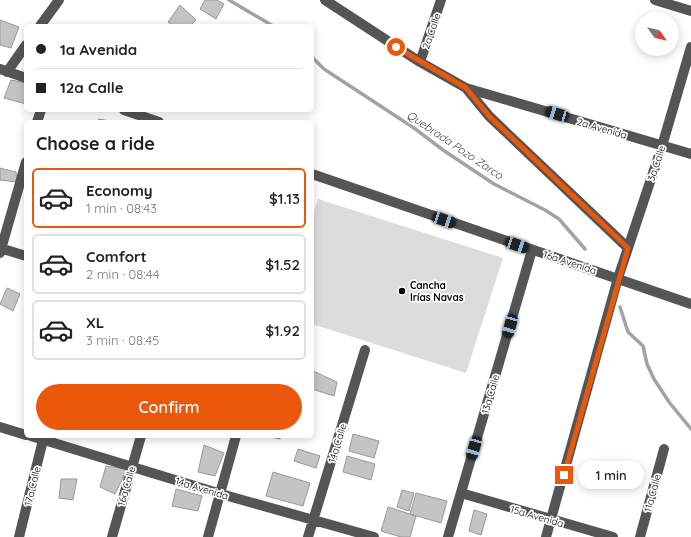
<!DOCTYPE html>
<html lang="en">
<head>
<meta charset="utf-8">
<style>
	:root { --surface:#fff; --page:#f6f6f6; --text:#222; --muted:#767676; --line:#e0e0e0; --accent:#ea580c }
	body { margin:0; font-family:Quicksand,sans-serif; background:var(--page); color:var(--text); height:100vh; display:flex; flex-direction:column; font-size:15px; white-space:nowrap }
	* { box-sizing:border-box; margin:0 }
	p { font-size:13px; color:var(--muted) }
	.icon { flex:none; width:22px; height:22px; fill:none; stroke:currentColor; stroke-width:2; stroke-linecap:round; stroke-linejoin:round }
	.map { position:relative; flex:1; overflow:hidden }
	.panel { position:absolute; left:24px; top:120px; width:290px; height:318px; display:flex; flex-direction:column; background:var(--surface); border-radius:6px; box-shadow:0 2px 10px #0003 }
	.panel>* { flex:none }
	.hud { position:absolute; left:24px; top:24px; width:290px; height:88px; border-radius:6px; box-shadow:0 2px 10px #0003; display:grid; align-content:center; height:88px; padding:0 12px; background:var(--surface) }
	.needle { width:26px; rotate:124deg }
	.tools { position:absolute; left:635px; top:12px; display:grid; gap:8px }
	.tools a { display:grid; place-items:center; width:44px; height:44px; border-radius:50%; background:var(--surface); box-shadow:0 2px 10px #0003; font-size:20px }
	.end { position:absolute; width:18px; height:18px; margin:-9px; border:5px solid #ea580c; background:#fff; box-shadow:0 0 0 2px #fff }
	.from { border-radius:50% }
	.bubble { position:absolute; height:28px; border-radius:14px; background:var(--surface); box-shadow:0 2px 10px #0003; font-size:13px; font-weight:600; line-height:28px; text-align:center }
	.car { position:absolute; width:12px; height:24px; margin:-12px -6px; border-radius:5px; box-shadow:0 0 3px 1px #0007; background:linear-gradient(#222 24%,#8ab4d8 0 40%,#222 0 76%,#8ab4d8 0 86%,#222 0) }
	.hud b { display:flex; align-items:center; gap:14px; height:38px; font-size:15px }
	.hud b+b { border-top:1px solid var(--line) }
	.hud i { width:10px; height:10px; background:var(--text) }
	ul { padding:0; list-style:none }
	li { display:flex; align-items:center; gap:12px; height:60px; margin:0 8px 6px; padding:0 4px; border:2px solid var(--line); border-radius:6px }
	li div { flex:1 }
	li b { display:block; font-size:15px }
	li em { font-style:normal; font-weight:600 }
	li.active { border-color:var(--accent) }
	li>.icon { width:36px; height:36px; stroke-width:1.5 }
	h2 { padding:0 12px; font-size:18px; line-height:48px }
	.cta { display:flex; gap:8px; margin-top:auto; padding:8px 12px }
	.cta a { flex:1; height:46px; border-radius:24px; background:var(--accent); color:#fff; font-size:16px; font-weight:600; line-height:46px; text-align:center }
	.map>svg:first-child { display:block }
	.green { fill:#dcdcdc }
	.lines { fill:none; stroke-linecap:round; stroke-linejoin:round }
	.stream { stroke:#a3a3a3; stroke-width:3.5 }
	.building { fill:#c4c4c4; stroke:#999 }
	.minor { stroke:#555; stroke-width:10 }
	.route { stroke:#ea580c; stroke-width:5 }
	.poi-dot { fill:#000; stroke:#fff; stroke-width:1.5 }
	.labels { text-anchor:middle; stroke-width:3.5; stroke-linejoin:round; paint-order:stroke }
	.street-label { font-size:10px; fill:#000; stroke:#fff }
	.poi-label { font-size:10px; font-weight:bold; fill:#000; stroke:#fff; text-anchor:start }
	.water-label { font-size:11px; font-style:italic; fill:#444; stroke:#fff }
</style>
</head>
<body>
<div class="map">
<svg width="691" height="537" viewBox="0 0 691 537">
	<rect width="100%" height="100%" fill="#fff"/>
	<path class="green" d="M318 199 503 258 466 373 312 324V218Z"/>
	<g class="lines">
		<path class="stream" d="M229 0 273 26
			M312 57 324 69 414 128 443 150 494 184 545 210 559 219 585 249
			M620 307 628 332 643 346 647 364 654 379 669 402 691 429"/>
	</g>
	<path class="building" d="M205 0H217L224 4 216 19 200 9Z
		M180 5 196 20 190 26H174L168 22Z
		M0 20 19 27 11 48 0 45Z
		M11 80 26 83V104L4 98Z
		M99 119 115 122H97Z
		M0 168 16 172 17 182 0 180Z
		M7 288 20 294 13 311 0 304Z
		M313 371 337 382 334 396 312 389Z
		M353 434 379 441 374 458 349 451Z
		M264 436H281L280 439Z
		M204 445 224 453 215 476 198 472Z
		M298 449 320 456 316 468 294 461Z
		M347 456 375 464 371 480 343 472Z
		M106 466 127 469 115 494 100 487Z
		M273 472 310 483 303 506 266 496Z
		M61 479H77L73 500 59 498Z
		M176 489 202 496 198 511 172 506Z
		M402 490 414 493 409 511 397 507Z
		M416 493 447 501 441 523 410 514Z
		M388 507 416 516 410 537H401L381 531Z
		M474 510 487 514 481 535 469 531Z"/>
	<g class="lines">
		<path class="minor" d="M325 0 420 62 466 88 489 116 628 248
			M655 0 691 11
			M40 26 59 0
			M420 62 441 0
			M0 69 26 78
			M7 72 26 45
			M466 88 691 154
			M124 110 159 122
			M37 122 41 110
			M312 174 691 304
			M0 248 26 256
			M0 253 26 162
			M0 427 26 435
			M31 436 221 494 374 537
			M461 493 613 537
			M19 537 44 436
			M112 537 141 436
			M208 537 236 436
			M308 537 365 350
			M448 537 532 250
			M546 537 618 278 662 146 691 47
			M640 537 664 449"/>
	</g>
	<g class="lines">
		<path class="route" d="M396 47 466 88 489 116 628 248 564 475"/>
	</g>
	<circle class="poi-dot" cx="402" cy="291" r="4"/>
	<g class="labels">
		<g class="street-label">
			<text transform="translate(431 31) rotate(-71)" y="4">2a Calle</text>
			<text transform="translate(602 128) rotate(16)" y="4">2a Avenida</text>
			<text transform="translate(656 163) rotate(-72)" y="4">3a Calle</text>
			<text transform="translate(570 262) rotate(18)" y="4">16a Avenida</text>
			<text transform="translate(490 394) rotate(-74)" y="4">13a Calle</text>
			<text transform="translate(337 443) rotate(-73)" y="4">14a Calle</text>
			<text transform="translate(32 486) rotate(-76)" y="4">17a Calle</text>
			<text transform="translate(126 486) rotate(-74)" y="4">16a Calle</text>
			<text transform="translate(202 488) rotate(17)" y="4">14a Avenida</text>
			<text transform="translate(652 493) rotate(-75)" y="4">11a Calle</text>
			<text transform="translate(537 516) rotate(16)" y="4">15a Avenida</text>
		</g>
		<g class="poi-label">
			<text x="410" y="289">Cancha<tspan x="410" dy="12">Irías Navas</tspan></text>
		</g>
		<g class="water-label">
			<text transform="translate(455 145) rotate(34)" y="4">Quebrada Pozo Zarco</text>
		</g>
	</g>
</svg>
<div class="tools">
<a><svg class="needle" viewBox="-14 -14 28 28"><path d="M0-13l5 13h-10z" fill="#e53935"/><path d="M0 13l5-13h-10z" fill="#767676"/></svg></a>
</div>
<i class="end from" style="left:396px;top:47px"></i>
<i class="end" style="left:564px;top:475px"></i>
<div class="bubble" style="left:578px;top:461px;width:66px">1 min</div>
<i class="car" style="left:557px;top:114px;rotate:287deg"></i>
<i class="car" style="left:444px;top:220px;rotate:109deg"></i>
<i class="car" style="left:517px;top:245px;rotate:109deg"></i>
<i class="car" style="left:510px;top:326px;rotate:196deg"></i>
<i class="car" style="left:474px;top:448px;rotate:196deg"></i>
<div class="hud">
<b><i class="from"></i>1a Avenida</b>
<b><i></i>12a Calle</b>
</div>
<section class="panel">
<h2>Choose a ride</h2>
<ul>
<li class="active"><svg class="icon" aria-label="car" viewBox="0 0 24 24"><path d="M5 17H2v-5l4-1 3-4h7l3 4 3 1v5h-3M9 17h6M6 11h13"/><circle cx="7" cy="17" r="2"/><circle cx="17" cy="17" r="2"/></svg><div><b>Economy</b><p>1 min · 08:43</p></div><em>$1.13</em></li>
<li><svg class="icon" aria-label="car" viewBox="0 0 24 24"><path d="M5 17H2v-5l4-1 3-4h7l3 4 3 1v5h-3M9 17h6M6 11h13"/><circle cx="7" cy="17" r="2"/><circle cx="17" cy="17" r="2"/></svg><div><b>Comfort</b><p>2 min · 08:44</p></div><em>$1.52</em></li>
<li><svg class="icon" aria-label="car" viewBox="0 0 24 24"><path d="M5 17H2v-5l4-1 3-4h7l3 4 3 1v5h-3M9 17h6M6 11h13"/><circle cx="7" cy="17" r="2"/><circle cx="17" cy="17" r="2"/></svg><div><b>XL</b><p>3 min · 08:45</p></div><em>$1.92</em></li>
</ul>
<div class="cta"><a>Confirm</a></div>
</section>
</div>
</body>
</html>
